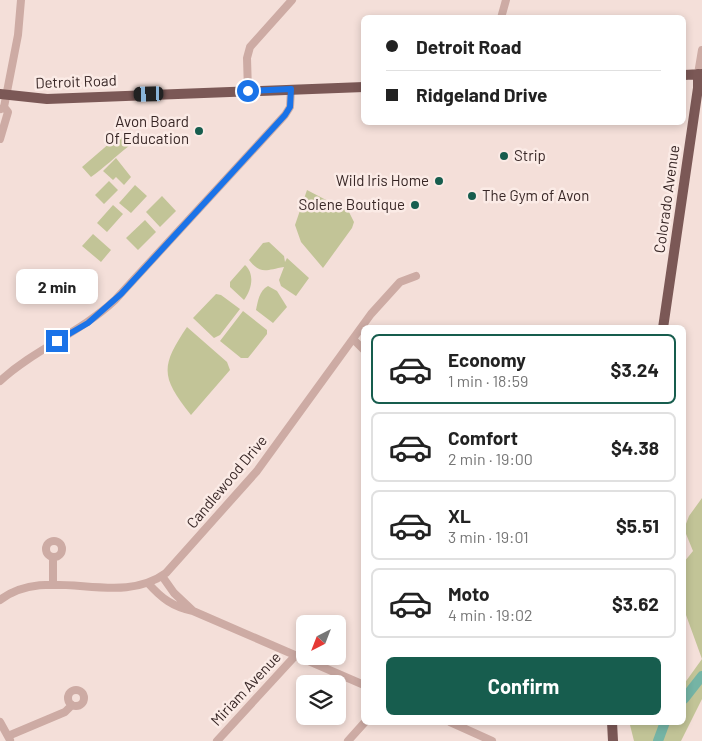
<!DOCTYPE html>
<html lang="en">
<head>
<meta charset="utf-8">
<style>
	:root { --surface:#fff; --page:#f2f2f2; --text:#222; --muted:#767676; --line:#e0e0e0; --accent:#175d4e }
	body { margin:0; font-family:Barlow,sans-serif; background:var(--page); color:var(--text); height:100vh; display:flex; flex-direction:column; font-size:19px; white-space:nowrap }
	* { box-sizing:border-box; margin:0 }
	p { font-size:16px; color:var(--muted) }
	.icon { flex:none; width:28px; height:28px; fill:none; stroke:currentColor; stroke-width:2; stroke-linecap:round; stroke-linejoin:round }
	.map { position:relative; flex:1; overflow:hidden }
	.panel { position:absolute; left:361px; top:325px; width:325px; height:400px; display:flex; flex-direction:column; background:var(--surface); border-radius:8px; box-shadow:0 2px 8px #0003 }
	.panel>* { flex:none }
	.banner { position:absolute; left:361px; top:15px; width:325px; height:110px; border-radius:8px; box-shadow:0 2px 8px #0003; display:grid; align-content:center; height:110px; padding:0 25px; background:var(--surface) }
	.needle { width:32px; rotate:222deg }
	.tools { position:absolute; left:296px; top:615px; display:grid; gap:10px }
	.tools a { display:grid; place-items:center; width:50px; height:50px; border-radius:8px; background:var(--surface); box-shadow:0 2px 8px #0003; font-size:25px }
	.end { position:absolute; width:22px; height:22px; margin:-11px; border:6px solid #1a73e8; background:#fff; box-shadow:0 0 0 2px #fff }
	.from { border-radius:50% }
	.bubble { position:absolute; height:35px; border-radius:8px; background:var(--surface); box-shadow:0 2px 8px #0003; font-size:16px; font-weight:700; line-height:35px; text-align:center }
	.car { position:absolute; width:15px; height:30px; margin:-15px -8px; border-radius:6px; box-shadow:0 0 4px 1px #0007; background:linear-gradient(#222 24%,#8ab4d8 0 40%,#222 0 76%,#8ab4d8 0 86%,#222 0) }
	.banner b { display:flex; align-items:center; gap:18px; height:48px; font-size:19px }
	.banner b+b { border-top:1px solid var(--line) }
	.banner i { width:12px; height:12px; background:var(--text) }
	ul { padding:9px 0 0; list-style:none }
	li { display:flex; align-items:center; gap:15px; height:70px; margin:0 10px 8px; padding:0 15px; border:2px solid var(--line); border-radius:8px }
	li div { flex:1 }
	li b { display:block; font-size:19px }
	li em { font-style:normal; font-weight:700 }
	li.selected { border-color:var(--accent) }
	li>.icon { width:45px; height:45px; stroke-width:1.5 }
	.action { display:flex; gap:10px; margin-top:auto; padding:10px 25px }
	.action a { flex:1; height:58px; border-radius:8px; background:var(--accent); color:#fff; font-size:20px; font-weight:700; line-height:58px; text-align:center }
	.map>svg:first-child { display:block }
	.green { fill:#c2c497 }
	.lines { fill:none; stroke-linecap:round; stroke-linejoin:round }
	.river { stroke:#75b4a5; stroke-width:10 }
	.minor { stroke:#cdaba4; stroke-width:8 }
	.major { stroke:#7b5856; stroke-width:10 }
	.route { stroke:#1a73e8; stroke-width:6 }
	.poi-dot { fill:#175d4e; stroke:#fbebe6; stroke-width:2 }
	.labels { text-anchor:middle; stroke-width:5; stroke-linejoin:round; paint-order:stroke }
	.street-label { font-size:15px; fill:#382726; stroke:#fbebe6 }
	.poi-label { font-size:15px; fill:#382726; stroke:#fbebe6; text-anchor:end }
</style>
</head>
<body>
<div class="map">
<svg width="702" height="741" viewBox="0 0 702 741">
	<rect width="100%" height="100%" fill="#f4dfd9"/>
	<path class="green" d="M130 133 134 138 128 143 129 146C116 156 104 168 91 177L82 167 111 142Z
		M116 158 131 177 124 185 116 177 113 180 103 171Z
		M109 181 118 190 104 204 95 195Z
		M135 185 147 196 131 213 119 203Z
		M307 190 349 212 354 222 352 228 323 268 301 242 295 225Z
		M162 196 176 211 160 227 146 212Z
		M113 205 123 214 107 232 97 223Z
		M145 220 156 232 138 250 126 238Z
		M93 234 111 250 101 262 82 246Z
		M269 242 284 256 285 262 287 258 309 278 296 296 281 286 279 280 284 267C266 270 261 275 249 260L263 243Z
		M245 265C255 274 252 289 244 300L230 287V282Z
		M268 286 277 291 287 307 273 323 256 310C258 301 259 291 268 286Z
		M216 294 221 295 240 309 220 335 214 338 193 318Z
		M243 311 267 330V334L248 358H241L220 341Z
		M187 327 227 362 230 370 191 415C161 377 160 367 187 327Z
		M702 498V699L681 741H634L630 725 633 723 684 722V684L702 659 686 615 684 562 693 551 684 529 689 516Z"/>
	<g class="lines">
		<path class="river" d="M684 699 702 676
			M658 741 665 722"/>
		<path class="minor" d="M501 18 506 0
			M698 74 702 50
			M248 91 247 58 250 47 292 0
			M4 107 18 35 21 0
			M0 139 8 112 4 107 1 109
			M353 339 364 350
			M0 381C35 349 80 333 115 300L285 115 290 107 291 89
			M46 549a8 8 0 1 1 16 0a8 8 0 1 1-16 0Z
			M162 576 174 593 192 610
			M148 583C161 598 173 607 193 611L364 685
			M53 585V557
			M0 600C48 563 117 609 166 573L257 471 371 314 400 282 416 276
			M68 698a8 8 0 1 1 16 0a8 8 0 1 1-16 0Z
			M0 722 10 740
			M450 722 492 741
			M8 736 65 712 72 705
			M217 741 295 656
			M348 741 365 722"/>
		<path class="major" d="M684 75 702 74
			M0 94 47 99 364 87
			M663 328 698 88V74
			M612 722 613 741"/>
	</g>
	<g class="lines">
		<path class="route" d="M57 341 88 323 121 294 285 115 290 107 291 89 248 91"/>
	</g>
	<g class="poi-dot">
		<circle cx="199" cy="131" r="5"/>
		<circle cx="504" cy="156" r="5"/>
		<circle cx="439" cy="181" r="5"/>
		<circle cx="472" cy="196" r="5"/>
		<circle cx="415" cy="205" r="5"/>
	</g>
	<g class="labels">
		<g class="street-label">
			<text transform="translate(76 82) rotate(-2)" y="5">Detroit Road</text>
			<text transform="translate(667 199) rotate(-82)" y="5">Colorado Avenue</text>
			<text transform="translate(227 482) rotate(-50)" y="5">Candlewood Drive</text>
			<text transform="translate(246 689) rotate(-47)" y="5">Miriam Avenue</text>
		</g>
		<g class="poi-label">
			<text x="189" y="127">Avon Board<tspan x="189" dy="17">Of Education</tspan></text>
			<text x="514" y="161" text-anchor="start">Strip</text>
			<text x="429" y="186">Wild Iris Home</text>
			<text x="482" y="201" text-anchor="start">The Gym of Avon</text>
			<text x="405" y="210">Solene Boutique</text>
		</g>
	</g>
</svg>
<div class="tools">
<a><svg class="needle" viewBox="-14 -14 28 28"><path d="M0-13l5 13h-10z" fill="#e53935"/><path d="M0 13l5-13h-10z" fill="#767676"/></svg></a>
<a><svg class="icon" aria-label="layers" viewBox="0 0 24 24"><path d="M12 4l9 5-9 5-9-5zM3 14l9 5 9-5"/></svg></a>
</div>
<i class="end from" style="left:248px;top:91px"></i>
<i class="end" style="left:57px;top:341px"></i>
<div class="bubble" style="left:16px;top:269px;width:82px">2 min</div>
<i class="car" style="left:149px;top:94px;rotate:268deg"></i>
<div class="banner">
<b><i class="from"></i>Detroit Road</b>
<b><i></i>Ridgeland Drive</b>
</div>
<section class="panel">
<ul>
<li class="selected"><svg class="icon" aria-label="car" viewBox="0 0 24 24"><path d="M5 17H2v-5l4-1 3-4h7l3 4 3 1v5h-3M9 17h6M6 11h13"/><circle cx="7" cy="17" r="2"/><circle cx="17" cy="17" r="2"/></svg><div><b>Economy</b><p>1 min · 18:59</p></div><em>$3.24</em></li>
<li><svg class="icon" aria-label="car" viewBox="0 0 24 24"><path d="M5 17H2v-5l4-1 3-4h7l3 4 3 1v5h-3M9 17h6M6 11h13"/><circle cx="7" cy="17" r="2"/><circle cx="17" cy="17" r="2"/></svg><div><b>Comfort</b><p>2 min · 19:00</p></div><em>$4.38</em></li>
<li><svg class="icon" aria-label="car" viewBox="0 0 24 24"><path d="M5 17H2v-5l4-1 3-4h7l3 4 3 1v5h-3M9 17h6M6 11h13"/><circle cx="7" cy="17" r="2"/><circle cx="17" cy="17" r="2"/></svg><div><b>XL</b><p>3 min · 19:01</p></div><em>$5.51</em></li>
<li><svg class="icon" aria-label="car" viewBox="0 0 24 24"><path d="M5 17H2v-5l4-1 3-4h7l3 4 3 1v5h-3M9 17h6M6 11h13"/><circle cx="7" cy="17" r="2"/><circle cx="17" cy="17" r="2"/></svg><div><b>Moto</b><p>4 min · 19:02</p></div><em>$3.62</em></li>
</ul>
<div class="action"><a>Confirm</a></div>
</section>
</div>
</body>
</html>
